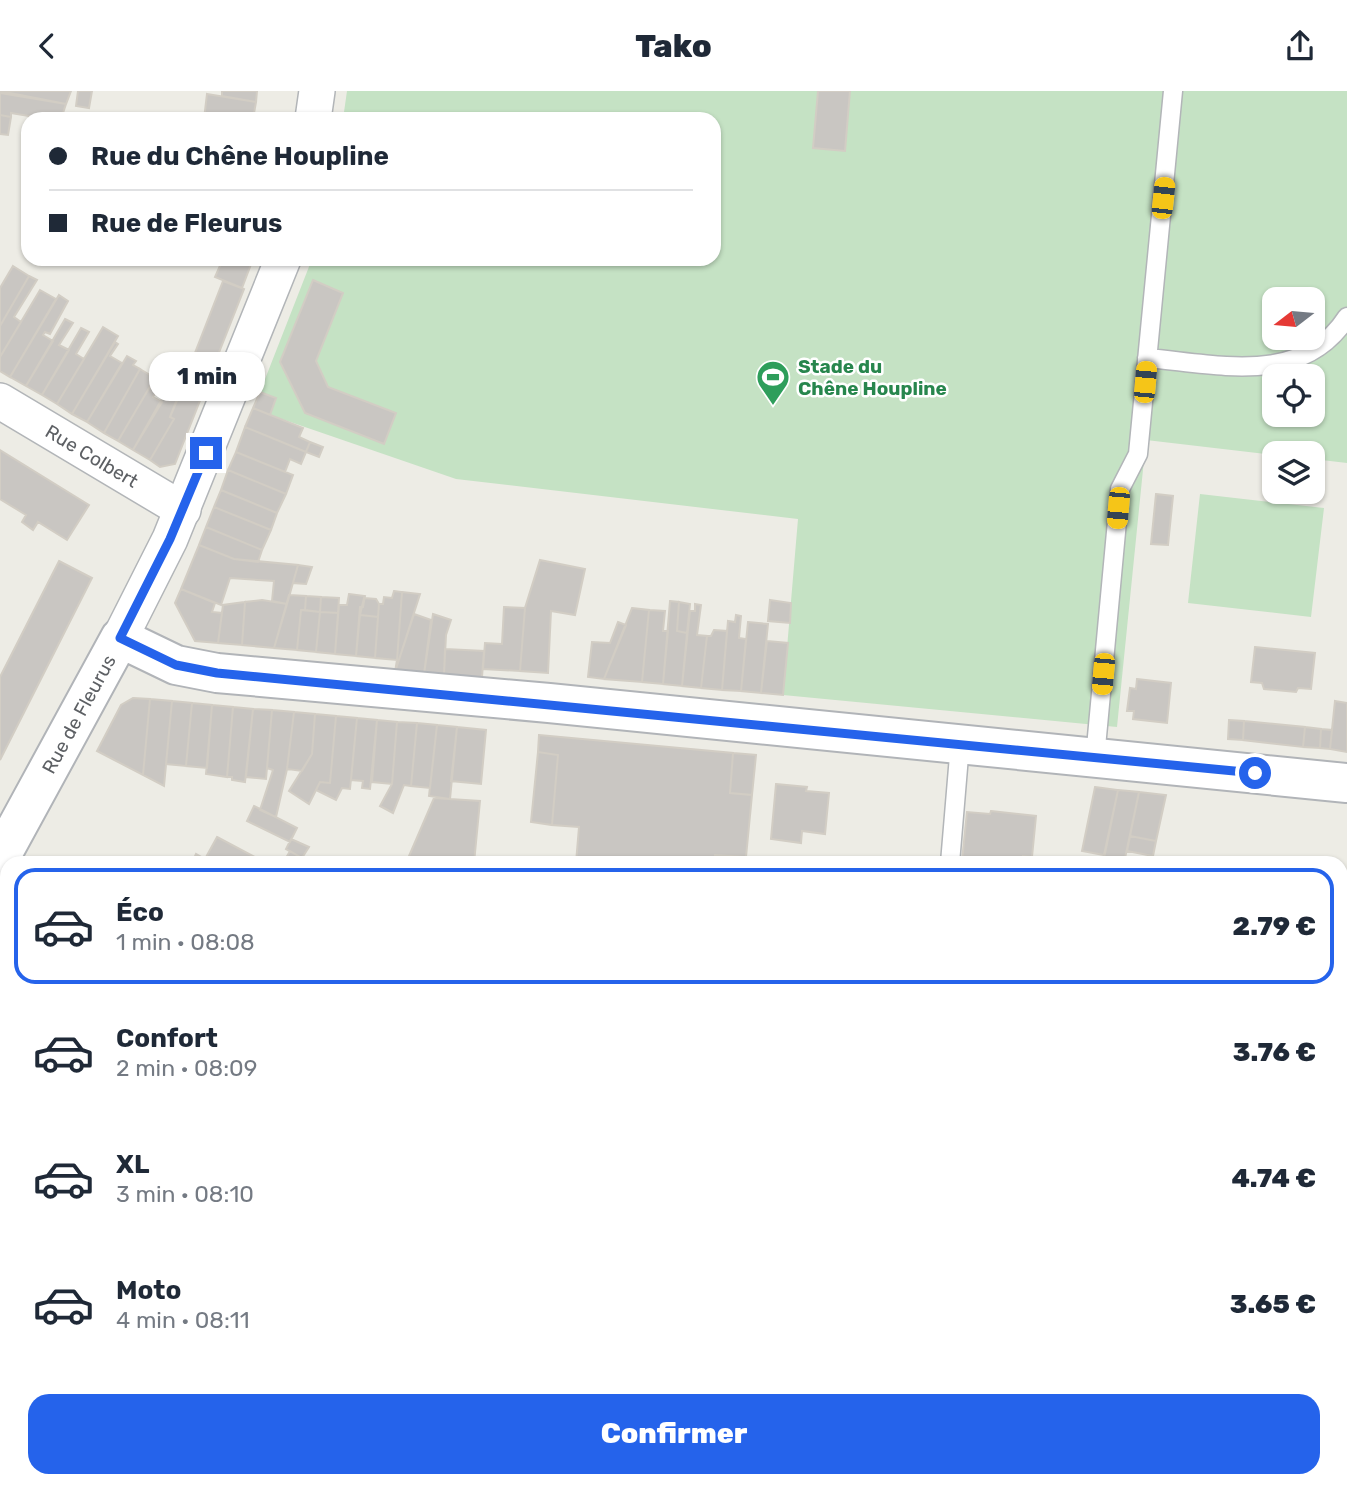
<!DOCTYPE html>
<html lang="fr">
<head>
<meta charset="utf-8">
<style>
	:root { --surface:#fff; --page:#f2f2f3; --text:#1f2937; --muted:#747a83; --line:#e0e1e3; --accent:#2563eb }
	body { margin:0; font-family:Rubik,sans-serif; background:var(--page); color:var(--text); height:100vh; display:flex; flex-direction:column; font-size:26px; white-space:nowrap }
	* { box-sizing:border-box; margin:0 }
	p { font-size:23px; color:var(--muted) }
	.icon { flex:none; width:38px; height:38px; fill:none; stroke:currentColor; stroke-width:2; stroke-linecap:round; stroke-linejoin:round }
	.map { position:relative; flex:1; overflow:hidden }
	.side { position:absolute; left:0px; top:765px; width:1348px; height:632px; display:flex; flex-direction:column; background:var(--surface); border-radius:21px 21px 0 0; box-shadow:0 2px 5px #0004 }
	.side>* { flex:none }
	.guide { position:absolute; left:21px; top:21px; width:700px; height:154px; border-radius:21px; box-shadow:0 2px 5px #0004; display:grid; align-content:center; height:154px; padding:0 28px; background:var(--surface) }
	.needle { width:46px; rotate:254deg }
	.buttons { position:absolute; left:1262px; top:196px; display:grid; gap:14px }
	.buttons a { display:grid; place-items:center; width:63px; height:63px; border-radius:14px; background:var(--surface); box-shadow:0 2px 5px #0004; font-size:35px }
	.end { position:absolute; width:32px; height:32px; margin:-16px; border:9px solid #2563eb; background:#fff; box-shadow:0 0 0 4px #fff }
	.from { border-radius:50% }
	.bubble { position:absolute; height:49px; border-radius:21px; background:var(--surface); box-shadow:0 2px 5px #0004; font-size:23px; font-weight:800; line-height:49px; text-align:center }
	.car { position:absolute; width:21px; height:42px; margin:-21px -10px; border-radius:9px; box-shadow:0 0 5px 2px #0007; background:linear-gradient(#f5c518 24%,#345 0 40%,#f5c518 0 76%,#345 0 86%,#f5c518 0) }
	.guide b { display:flex; align-items:center; gap:24px; height:66px; font-size:26px }
	.guide b+b { border-top:2px solid var(--line) }
	.guide i { width:18px; height:18px; background:var(--text) }
	ul { padding:12px 0 0; list-style:none }
	li { display:flex; align-items:center; gap:21px; height:116px; margin:0 14px 10px; padding:0 14px; border:4px solid transparent; border-radius:21px }
	li div { flex:1 }
	li b { display:block; font-size:26px }
	li em { font-style:normal; font-weight:800 }
	li.current { border-color:var(--accent) }
	li>.icon { width:63px; height:63px; stroke-width:1.5 }
	.button { display:flex; gap:14px; margin-top:auto; padding:14px 28px }
	.button a { flex:1; height:80px; border-radius:21px; background:var(--accent); color:#fff; font-size:28px; font-weight:800; line-height:80px; text-align:center }
	header { display:flex; justify-content:space-between; align-items:center; height:91px; padding:0 28px; background:var(--surface); font-size:32px; font-weight:800 }
	.map>svg:first-child { display:block }
	.green { fill:#c5e2c4; fill-rule:evenodd }
	.building { fill:#c9c6c2; stroke:#d2cdc4; stroke-width:2 }
	.lines { fill:none; stroke-linecap:round; stroke-linejoin:round }
	.lane-casing { stroke:#b2b5b8; stroke-width:21 }
	.street-casing { stroke:#b2b5b8; stroke-width:38 }
	.secondary-casing { stroke:#b1b4b8; stroke-width:42 }
	.lane { stroke:#fff; stroke-width:18 }
	.street { stroke:#fff; stroke-width:35 }
	.secondary { stroke:#fff; stroke-width:38 }
	.route { stroke:#2563eb; stroke-width:9 }
	.labels { text-anchor:middle; stroke-width:5; stroke-linejoin:round; paint-order:stroke }
	.leisure-label { font-size:19px; font-weight:bold; fill:#27864d; stroke:#fff; text-anchor:start }
	.street-label { font-size:19px; fill:#5d6064; stroke:#fff }
</style>
</head>
<body>
<header><svg class="icon" aria-label="back" viewBox="0 0 24 24"><path d="M15 5l-7 7 7 7"/></svg>Tako<svg class="icon" aria-label="share" viewBox="0 0 24 24"><path d="M12 15V3M7 8l5-5 5 5M5 13v7h14v-7"/></svg></header>
<div class="map">
<svg width="1347" height="1395" viewBox="0 0 1347 1395">
	<rect width="100%" height="100%" fill="#edece5"/>
	<path class="green" d="M347 0H1347V372L1313 368 1312 362 1274 364 1146 349 1117 636 783 604 798 428 456 388 270 324 276 308 260 301 312 168H714V28H343ZM1274 208H1312V247H1274ZM1274 285H1312V324H1274Z
		M1200 403 1324 417 1311 526 1188 512Z
		M0 1221H7V1333H0Z
		M236 1390H463L462 1395H263Z"/>
	<path class="building" d="M0 0H71L66 13Z
		M78 0H92L89 17 76 15Z
		M222 0H257L256 11 222 5Z
		M818 0H850L845 60 813 57Z
		M0 2 66 13 61 28H29V25L11 22V26L0 24Z
		M207 3 256 11 253 28H204Z
		M0 24 11 26 8 44 0 43Z
		M223 168H253L242 197 215 186Z
		M13 175 29 185 0 235V197Z
		M29 185 37 189 14 226 21 231 0 266V235Z
		M313 189 343 202 316 270 328 296 396 322 384 353 305 322 280 271Z
		M223 190 244 198 175 373 160 376 150 369 174 328 170 326Z
		M40 199 56 208 10 286 0 280V266Z
		M59 204 68 210 50 243 45 241 43 244 53 250 26 295 10 286Z
		M65 228 73 232 59 254 69 259 42 304 26 295Z
		M103 236 118 245 72 323 57 313Z
		M81 237 89 241 76 263 84 268 57 313 42 304Z
		M115 251 118 253 110 265 122 272 87 331 72 323Z
		M127 265 136 270 133 274 140 278 104 342 87 331Z
		M140 278 155 287 118 350 104 342Z
		M155 287 161 291 153 306 162 311 133 359 118 350Z
		M167 299 179 305 170 326 174 328 150 369 133 359Z
		M260 301 276 307 270 324 253 317Z
		M253 317 303 337 299 346 310 351 306 361 245 336Z
		M245 336 306 361 301 373 290 368 285 381 236 361Z
		M310 351 323 356 319 366 306 361Z
		M0 359 89 414 67 449 38 431 33 439 22 431 26 424 0 408Z
		M236 361 293 384 286 403 228 379Z
		M228 379 286 403 277 422 221 399Z
		M221 399 277 422 271 439 214 416Z
		M1156 403 1173 405 1168 454 1151 453Z
		M214 416 271 439 262 459 206 436Z
		M206 436 262 459 258 471 234 468 199 454Z
		M199 454 234 468 298 474 287 513 272 510 274 490 230 487 221 514 181 498Z
		M540 469 585 478 575 524 551 520 548 582 520 580 525 517Z
		M59 470 92 487 0 669V586Z
		M298 474 312 476 306 493 293 492Z
		M181 498 215 512 212 521 222 522 218 552 195 550 175 512Z
		M394 500 402 501 397 569 375 567 379 513H383L384 506 392 507Z
		M402 501 420 503 395 581 397 569Z
		M349 503 365 505 363 516H360L356 565 335 563 339 514H347Z
		M289 504 306 505 305 519H301L297 559 274 557Z
		M306 505 321 506 320 521 305 519Z
		M321 506 339 507 338 522 320 521Z
		M364 507 376 508 379 513 378 526 360 524Z
		M262 509 287 513 274 557 242 554 245 511Z
		M770 509 791 512 790 532 768 530Z
		M670 510 679 511 677 540 687 542 682 595 663 593Z
		M245 511 242 554 218 552 223 514Z
		M679 511 690 513 687 542 677 540Z
		M695 513 701 514 697 544 707 545 701 597 682 595 690 520H695Z
		M504 516 525 517 520 580 483 578 485 552 502 553Z
		M632 517 649 519 642 591 604 588Z
		M301 519 320 521 316 561 297 559Z
		M649 519 665 520 663 540H668L663 593 642 591Z
		M320 521 338 522 335 563 316 561Z
		M414 523 431 529 424 583 395 581Z
		M433 523 451 529 446 544 444 584 424 583Z
		M360 524 378 526 375 567 356 565Z
		M736 524 741 525 739 547 746 548 741 600 722 599 728 530 735 531Z
		M618 531 626 534 604 588 588 586 592 551 610 552Z
		M748 531 768 533 761 602 741 600Z
		M714 539 727 540 722 599 701 597 707 545H711Z
		M767 550 788 552 783 604 761 602Z
		M1255 556 1315 562 1311 598 1298 597 1296 601 1264 598 1262 592 1251 591Z
		M445 558 484 560 482 586 444 584Z
		M1137 588 1171 592 1167 632 1133 628 1134 620H1127L1130 597 1136 598Z
		M133 607 150 608 143 684 97 660 121 614Z
		M150 608 172 610 164 695 143 684Z
		M172 610 192 612 186 675 166 673Z
		M1335 610 1347 612V661L1330 658Z
		M192 612 212 614 207 677 186 675Z
		M212 614 233 616 227 686 206 683Z
		M233 616 253 618 245 691 232 689V686H227Z
		M253 618 272 619 266 688 246 686Z
		M272 619 294 621 287 678 276 726 260 719 273 679 267 677Z
		M294 621 315 623 312 663 302 680 287 678Z
		M315 623 336 625 330 692 320 691 309 713 289 700 312 663Z
		M336 625 357 627 350 698 342 697 336 709 316 699 320 691 330 692Z
		M357 627 377 629 370 698 362 697 363 690 351 689Z
		M377 629 397 631 392 693 372 691Z
		M1229 629 1244 630 1243 649 1228 648Z
		M1244 630 1305 636 1303 656 1243 649Z
		M397 631 417 632 411 695 404 694 393 722 380 715 392 693Z
		M417 632 437 634 430 697 411 695Z
		M437 634 457 636 450 708 429 705Z
		M457 636 486 639 481 693 451 690Z
		M1305 636 1321 638 1320 657 1303 656Z
		M1321 638 1332 639 1330 658 1320 657Z
		M539 644 733 662 730 702 752 704 746 766 715 764 714 772H576L579 736 552 734 558 664 538 661Z
		M538 661 558 664 552 734 531 731Z
		M733 662 756 664 752 704 730 702Z
		M776 693 807 696 806 700 829 702 825 743 802 740 801 752 771 748Z
		M1095 696 1118 699 1104 764 1082 760Z
		M1118 699 1139 701 1124 772H1103Z
		M1139 701 1166 704 1156 750 1130 745Z
		M434 707 480 710 474 772H406Z
		M254 715 297 737 290 751 247 730Z
		M991 720 1036 725 1032 766 1023 765 1022 772 962 770 967 721 990 723Z
		M1130 745 1156 750 1153 765 1127 760Z
		M217 746 266 772H192L196 763 205 768Z
		M291 748 309 756 302 767 286 758Z
		M290 760 302 767 311 772H283Z
		M0 1112 7 1113 0 1147Z
		M1340 1327 1347 1329V1359L1340 1357Z
		M615 1390H642L643 1395H586Z
		M775 1390H809L810 1395H776Z
		M904 1390H940L941 1395H905Z
		M1027 1390H1089L1088 1395 1054 1392V1395H1026Z
		M1089 1390H1119L1118 1395H1088Z
		M1119 1390H1164L1163 1395H1118Z
		M1164 1390H1207L1222 1393 1163 1395Z"/>
	<g class="lines">
		<defs>
			<path id="lane" d="M1147 267C1217 273 1302 296 1347 226
				M1095 667 1120 398 1138 363 1173 0
				M950 772 960 653
				M0 1103 7 1105"/>
			<g id="street">
				<path d="M313 28 317 0"/>
				<path id="s1" d="M0 310 183 419"/>
				<path d="M120 547 170 448 283 168"/>
				<path d="M855 1390 856 1395"/>
			</g>
			<g id="secondary">
				<path id="s2" d="M0 767 120 547 176 574 217 582 549 612 1347 692"/>
			</g>
		</defs>
		<use href="#lane" class="lane-casing"/>
		<use href="#street" class="street-casing"/>
		<use href="#secondary" class="secondary-casing"/>
		<use href="#lane" class="lane"/>
		<use href="#street" class="street"/>
		<use href="#secondary" class="secondary"/>
	</g>
	<g class="lines">
		<path class="route" d="M206 362 170 448 120 547 176 574 217 582 1255 682"/>
	</g>
	<defs>
		<symbol id="stadium-pin" viewBox="-11 -11 22 30"><path d="M0 17L-7.5 6A9.5 9.5 0 1 1 7.5 6Z" fill="#2e9e5b" stroke="#fff"/><path d="M0-5a6.5 5 0 1 0 0 10a6.5 5 0 1 0 0-10ZM-3.5-1.8h7v3.6h-7Z" fill="#fff"/></symbol>
	</defs>
	<g fill-rule="evenodd">
		<use href="#stadium-pin" x="754" y="267" width="38" height="52"/>
	</g>
	<g class="labels">
		<g class="leisure-label">
			<text x="798" y="282">Stade du<tspan x="798" dy="22">Chêne Houpline</tspan></text>
		</g>
		<g class="street-label">
			<text dy="7" stroke="none"><textPath href="#s1" startOffset="107">Rue Colbert</textPath></text>
			<text dy="7" stroke="none"><textPath href="#s2" startOffset="164">Rue de Fleurus</textPath></text>
		</g>
	</g>
</svg>
<div class="buttons">
<a><svg class="needle" viewBox="-14 -14 28 28"><path d="M0-13l5 13h-10z" fill="#e53935"/><path d="M0 13l5-13h-10z" fill="#747a83"/></svg></a>
<a><svg class="icon" aria-label="locate" viewBox="0 0 24 24"><circle cx="12" cy="12" r="6"/><path d="M12 2v4M12 18v4M2 12h4M18 12h4"/></svg></a>
<a><svg class="icon" aria-label="layers" viewBox="0 0 24 24"><path d="M12 4l9 5-9 5-9-5zM3 14l9 5 9-5"/></svg></a>
</div>
<i class="end from" style="left:1255px;top:682px"></i>
<i class="end" style="left:206px;top:362px"></i>
<div class="bubble" style="left:149px;top:261px;width:116px">1 min</div>
<i class="car" style="left:1163px;top:107px;rotate:6deg"></i>
<i class="car" style="left:1145px;top:291px;rotate:5deg"></i>
<i class="car" style="left:1118px;top:417px;rotate:185deg"></i>
<i class="car" style="left:1103px;top:583px;rotate:185deg"></i>
<div class="guide">
<b><i class="from"></i>Rue du Chêne Houpline</b>
<b><i></i>Rue de Fleurus</b>
</div>
<section class="side">
<ul>
<li class="current"><svg class="icon" aria-label="car" viewBox="0 0 24 24"><path d="M5 17H2v-5l4-1 3-4h7l3 4 3 1v5h-3M9 17h6M6 11h13"/><circle cx="7" cy="17" r="2"/><circle cx="17" cy="17" r="2"/></svg><div><b>Éco</b><p>1 min · 08:08</p></div><em>2.79 €</em></li>
<li><svg class="icon" aria-label="car" viewBox="0 0 24 24"><path d="M5 17H2v-5l4-1 3-4h7l3 4 3 1v5h-3M9 17h6M6 11h13"/><circle cx="7" cy="17" r="2"/><circle cx="17" cy="17" r="2"/></svg><div><b>Confort</b><p>2 min · 08:09</p></div><em>3.76 €</em></li>
<li><svg class="icon" aria-label="car" viewBox="0 0 24 24"><path d="M5 17H2v-5l4-1 3-4h7l3 4 3 1v5h-3M9 17h6M6 11h13"/><circle cx="7" cy="17" r="2"/><circle cx="17" cy="17" r="2"/></svg><div><b>XL</b><p>3 min · 08:10</p></div><em>4.74 €</em></li>
<li><svg class="icon" aria-label="car" viewBox="0 0 24 24"><path d="M5 17H2v-5l4-1 3-4h7l3 4 3 1v5h-3M9 17h6M6 11h13"/><circle cx="7" cy="17" r="2"/><circle cx="17" cy="17" r="2"/></svg><div><b>Moto</b><p>4 min · 08:11</p></div><em>3.65 €</em></li>
</ul>
<div class="button"><a>Confirmer</a></div>
</section>
</div>
</body>
</html>
